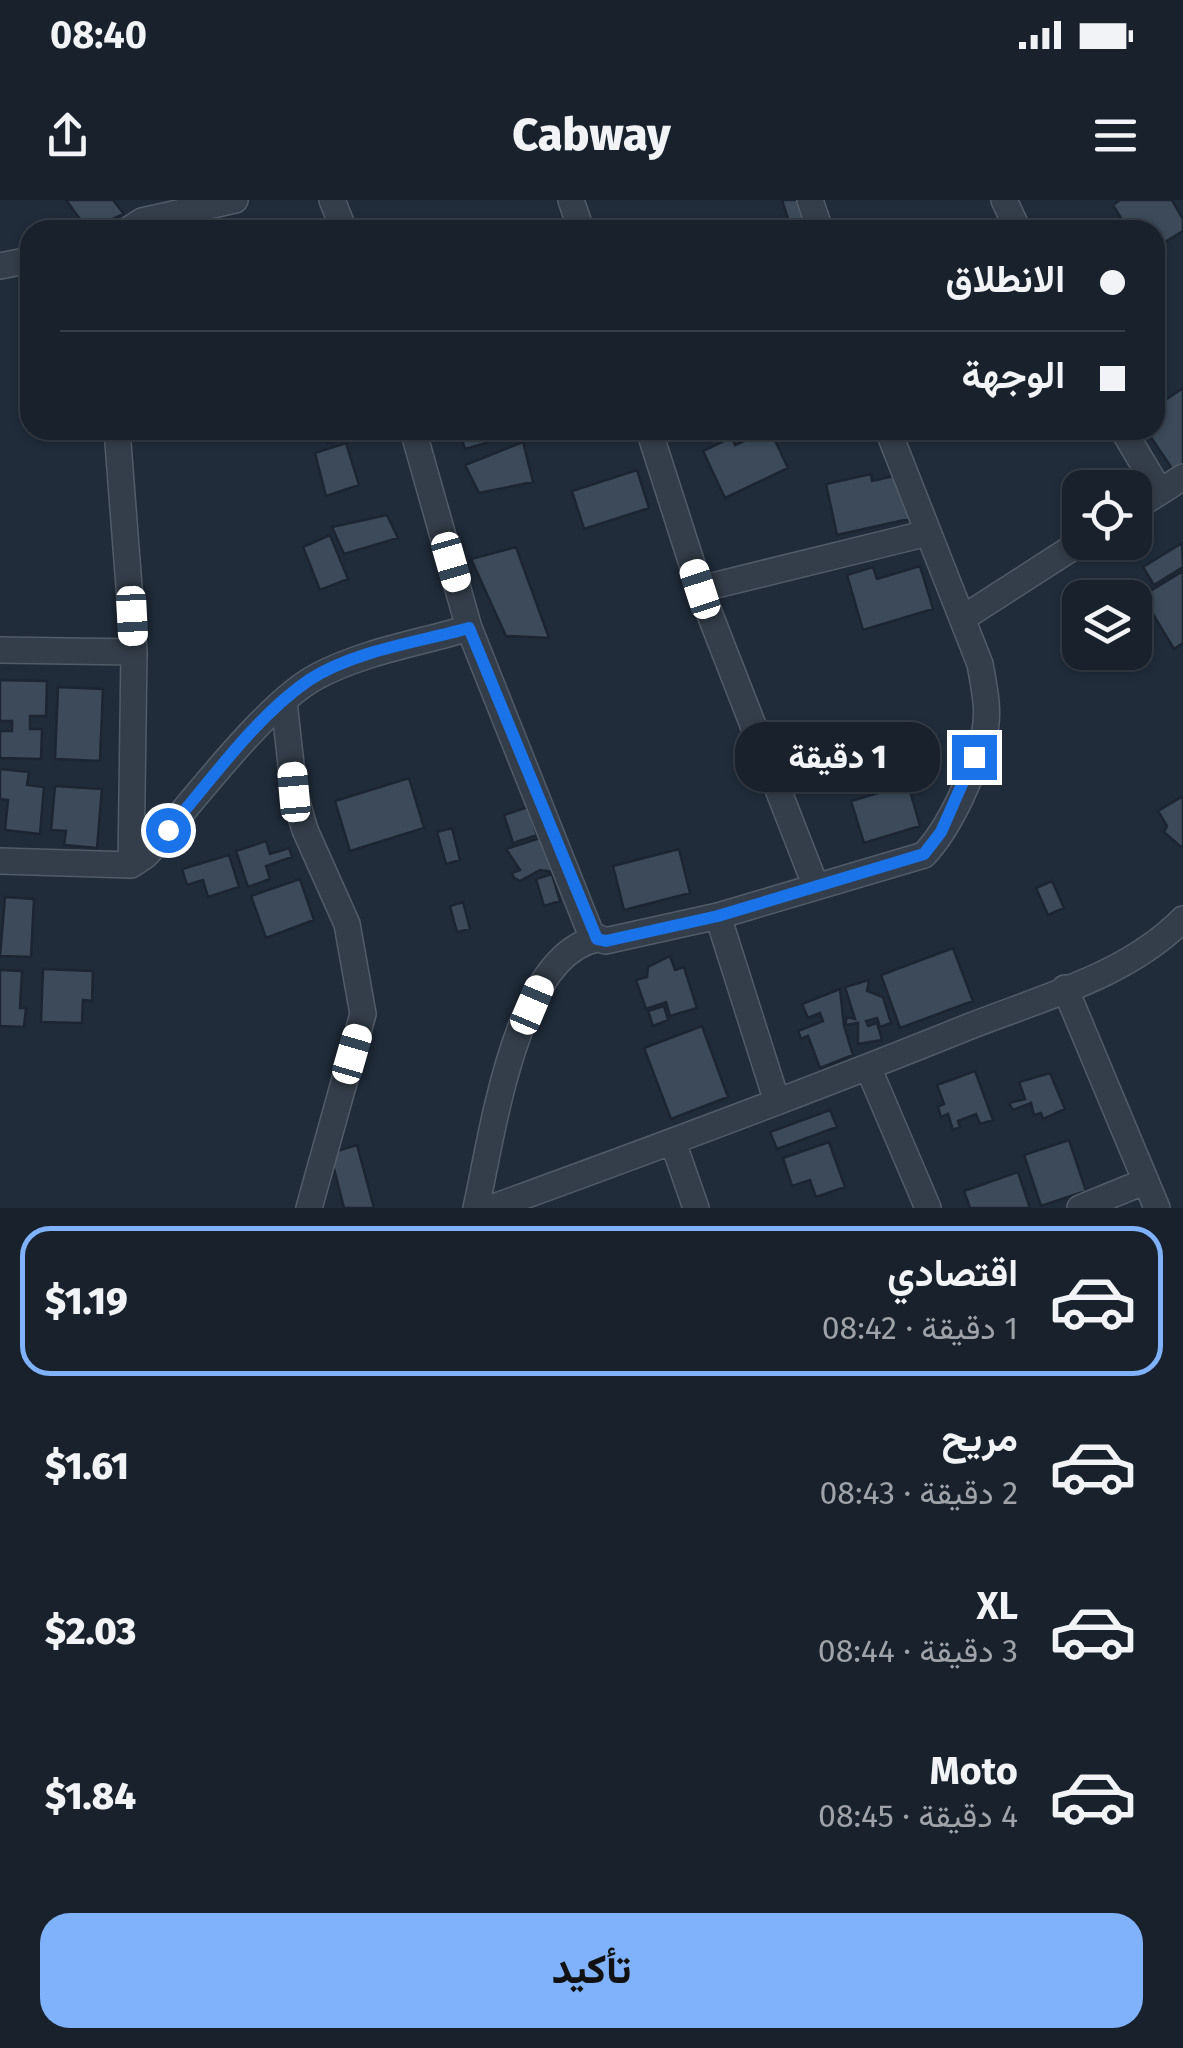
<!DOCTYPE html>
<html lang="ar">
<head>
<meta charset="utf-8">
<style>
	:root { --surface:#18212c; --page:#252e38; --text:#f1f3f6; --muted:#9fa3a9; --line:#363e48; --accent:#7fb2fb }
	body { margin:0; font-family:"Fira Sans",Vazirmatn,sans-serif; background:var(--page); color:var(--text); direction:rtl; height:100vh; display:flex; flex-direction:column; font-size:38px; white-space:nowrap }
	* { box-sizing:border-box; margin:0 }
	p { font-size:32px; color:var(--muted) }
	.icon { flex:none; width:55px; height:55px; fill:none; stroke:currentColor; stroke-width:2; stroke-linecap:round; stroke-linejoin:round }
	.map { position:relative; height:1008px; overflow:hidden; direction:ltr }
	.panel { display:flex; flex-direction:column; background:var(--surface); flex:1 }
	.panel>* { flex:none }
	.guide { position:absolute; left:20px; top:20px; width:1145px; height:220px; border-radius:30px; box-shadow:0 2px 8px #0004,0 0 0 2px var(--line); direction:rtl; display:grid; align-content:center; height:220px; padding:0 40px; background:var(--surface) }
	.fabs { position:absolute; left:1062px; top:270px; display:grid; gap:20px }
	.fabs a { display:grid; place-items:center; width:90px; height:90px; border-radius:20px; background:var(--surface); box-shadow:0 2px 8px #0004,0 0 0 2px var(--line); font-size:50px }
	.end { position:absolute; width:45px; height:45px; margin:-22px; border:12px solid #1a73e8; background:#fff; box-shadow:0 0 0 5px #fff }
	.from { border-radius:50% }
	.bubble { position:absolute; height:70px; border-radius:30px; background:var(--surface); box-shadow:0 2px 8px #0004,0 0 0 2px var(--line); font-size:32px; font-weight:800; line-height:70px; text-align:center; direction:rtl }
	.car { position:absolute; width:30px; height:60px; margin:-30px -15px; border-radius:12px; box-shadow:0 0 8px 2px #0007; background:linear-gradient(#fff 24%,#345 0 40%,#fff 0 76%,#345 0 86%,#fff 0) }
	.guide b { display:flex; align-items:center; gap:35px; height:95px; font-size:38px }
	.guide b+b { border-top:2px solid var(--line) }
	.guide i { width:25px; height:25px; background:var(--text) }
	ul { padding:18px 0 0; list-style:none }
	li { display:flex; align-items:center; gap:30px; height:150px; margin:0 20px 15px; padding:0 20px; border:5px solid transparent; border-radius:30px }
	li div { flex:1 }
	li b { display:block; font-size:38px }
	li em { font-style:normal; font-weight:800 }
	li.selected { border-color:var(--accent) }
	li>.icon { width:90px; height:90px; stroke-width:1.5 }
	.button { display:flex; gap:20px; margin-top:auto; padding:20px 40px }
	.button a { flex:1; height:115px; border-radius:30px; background:var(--accent); color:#111; font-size:40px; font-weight:800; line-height:115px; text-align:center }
	.status { display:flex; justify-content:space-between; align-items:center; height:70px; padding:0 50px; background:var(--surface); direction:ltr }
	.status svg { height:28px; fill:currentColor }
	header { display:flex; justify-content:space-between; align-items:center; height:130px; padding:0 40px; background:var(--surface); font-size:45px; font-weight:800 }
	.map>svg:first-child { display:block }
	.building { fill:#3c4a59; stroke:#1c2531; stroke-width:2.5 }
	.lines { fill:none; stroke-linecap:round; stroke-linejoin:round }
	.street-casing { stroke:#525c68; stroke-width:28 }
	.street { stroke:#343e4a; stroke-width:25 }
	.route { stroke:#1a73e8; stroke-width:12 }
</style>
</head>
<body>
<div class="status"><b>08:40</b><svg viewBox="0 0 49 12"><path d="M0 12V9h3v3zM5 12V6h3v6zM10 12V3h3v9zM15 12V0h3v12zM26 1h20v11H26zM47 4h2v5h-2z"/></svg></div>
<header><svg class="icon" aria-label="menu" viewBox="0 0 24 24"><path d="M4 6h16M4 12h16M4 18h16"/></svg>Cabway<svg class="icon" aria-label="share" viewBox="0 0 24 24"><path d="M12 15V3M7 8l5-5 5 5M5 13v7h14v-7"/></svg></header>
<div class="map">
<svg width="1183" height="1008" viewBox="0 0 1183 1008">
	<rect width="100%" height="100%" fill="#202c3a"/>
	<path class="building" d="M66 0H113L124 14 88 30Z
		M782 0H802L809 19 790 25Z
		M1120 0H1172L1183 19V31L1155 48V30H1128L1113 5Z
		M1183 188V263L1173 270 1146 230H1155V207Z
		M323 230H375L327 243Z
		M459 230H484L486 243 465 249Z
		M753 230H770L788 268 725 298 703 251 732 237 735 245 749 239 747 233Z
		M523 242 533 282 479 293 465 265Z
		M346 243 359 285 326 296 315 253Z
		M637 270 649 308 584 329 572 291Z
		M871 274 872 281 898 275 909 319 837 335 826 284Z
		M387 315 398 338 344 354 332 327Z
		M330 335 348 379 320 390 303 347Z
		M1182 343 1183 367 1154 385 1143 367Z
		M516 347 549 438 506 436 471 359Z
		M920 366 933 409 863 430 847 375 873 367 877 379Z
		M1183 371V443L1174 449 1142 396Z
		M0 480 47 481 46 516H30V529H42L41 559 0 558V531H12V521H0Z
		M58 487 103 489 100 561 55 559Z
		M0 569 29 572 27 585 44 587 40 634 5 630 8 600 0 599Z
		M409 578 424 628 350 651 335 601Z
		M908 584 920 626 864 643 851 601Z
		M55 586 102 589 97 648 64 645 66 631 51 630Z
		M1183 596V646L1181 647 1164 632 1167 626 1158 611Z
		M528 607 537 635 513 643 504 615Z
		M452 628 460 660 446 664 437 632Z
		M540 638 553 672 540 670 520 681 514 678 512 673 520 670 506 649Z
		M266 641 270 654 289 648 292 657 266 666 270 679 248 687 236 651Z
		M679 649 690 693 624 710 613 666Z
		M229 655 239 687 208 697 203 680 187 685 182 669Z
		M552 674 560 701 544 706 536 679Z
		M300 679 314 720 266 738 251 696Z
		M1052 681 1064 708 1048 715 1036 688Z
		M5 697 34 699 31 757 0 756Z
		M463 702 470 729 457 732 450 706Z
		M953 748 973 801 900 828 881 775Z
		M670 756 675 770 684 767 697 808 670 816 666 802 646 809 636 780 647 777 648 767Z
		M43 769 93 771 92 801 83 800 82 823 41 822Z
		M0 770 22 771 20 808H26L24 827 0 826Z
		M869 780 867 791 883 797 891 823 880 827 877 818 866 821 868 826 877 823 882 840 858 844V823L845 825 847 817 855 819 845 787Z
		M840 789 844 826 853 855 820 868 808 836 801 839 798 831 823 821 820 813 808 818 802 804Z
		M664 806 668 820 653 826 648 811Z
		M702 826 728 897 671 919 644 848Z
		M975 871 993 920 980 924 976 914 958 921 960 927 953 930 948 914 941 917 938 907 944 904 937 885Z
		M1050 873 1065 909 1043 919 1041 913 1034 915 1031 903 1013 910 1009 903 1025 899 1019 882Z
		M830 910 837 927 777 949 770 932Z
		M1069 940 1086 991 1041 1006 1024 955Z
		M829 942 845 987 816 997 810 980 792 986 783 958Z
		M357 945 374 1008H344L330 953Z
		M1018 972 1030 1008H970L964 991Z"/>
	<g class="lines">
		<defs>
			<path id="street" d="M332 0 344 30
				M571 0 581 30
				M810 0 820 30
				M1004 0 1018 30
				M128 30 142 21 235 0
				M0 66 30 60
				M117 230 134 452 131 665
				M413 230 469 428 591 734 605 741 718 716 924 655C951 626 974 573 984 535 990 511 984 487 980 464L888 230
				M649 230 700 389 816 687
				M1123 230 1160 292
				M1135 308 1183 277
				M700 389 928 333
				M963 418 1081 342
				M0 450 134 452
				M284 501 294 592 305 630 347 724 363 814 309 1008
				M0 661 131 665 146 655C188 608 264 505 316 477 362 452 419 443 469 428
				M718 716 777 902
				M1065 788 1157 1008
				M868 867 928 1008
				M673 942 696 1008
				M476 1008C492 938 515 755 597 739
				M491 1008C651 950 810 891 968 827 1041 798 1127 776 1183 719
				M1080 1008 1146 981"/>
		</defs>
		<use href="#street" class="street-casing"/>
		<use href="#street" class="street"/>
	</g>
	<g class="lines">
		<path class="route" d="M168 630C211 581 254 518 309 480 353 451 419 442 469 428L597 739 606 741 718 716 924 654 941 632 974 557"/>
	</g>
</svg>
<div class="fabs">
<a><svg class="icon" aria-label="locate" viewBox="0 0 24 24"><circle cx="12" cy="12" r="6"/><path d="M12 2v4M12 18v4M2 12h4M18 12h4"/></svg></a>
<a><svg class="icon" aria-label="layers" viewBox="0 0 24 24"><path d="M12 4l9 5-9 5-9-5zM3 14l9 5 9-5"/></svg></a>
</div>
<i class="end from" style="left:168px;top:630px"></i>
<i class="end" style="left:974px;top:557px"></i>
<div class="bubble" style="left:735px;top:522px;width:205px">1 دقيقة</div>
<i class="car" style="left:451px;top:362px;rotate:164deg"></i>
<i class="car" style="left:700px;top:389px;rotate:342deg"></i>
<i class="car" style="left:132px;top:416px;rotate:177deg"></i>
<i class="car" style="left:294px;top:592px;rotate:355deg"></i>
<i class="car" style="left:532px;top:805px;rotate:23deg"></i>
<i class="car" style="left:352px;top:854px;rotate:16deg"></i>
<div class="guide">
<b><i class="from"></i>الانطلاق</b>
<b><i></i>الوجهة</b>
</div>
</div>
<section class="panel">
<ul>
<li class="selected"><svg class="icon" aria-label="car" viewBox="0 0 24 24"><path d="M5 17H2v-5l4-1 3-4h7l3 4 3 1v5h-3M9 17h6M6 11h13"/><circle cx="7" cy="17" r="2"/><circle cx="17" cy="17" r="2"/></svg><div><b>اقتصادي</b><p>1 دقيقة · 08:42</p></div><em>$1.19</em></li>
<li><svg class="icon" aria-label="car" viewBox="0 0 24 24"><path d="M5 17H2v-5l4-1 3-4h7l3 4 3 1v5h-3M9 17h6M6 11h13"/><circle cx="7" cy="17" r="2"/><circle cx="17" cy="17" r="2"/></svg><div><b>مريح</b><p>2 دقيقة · 08:43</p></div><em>$1.61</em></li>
<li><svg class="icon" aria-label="car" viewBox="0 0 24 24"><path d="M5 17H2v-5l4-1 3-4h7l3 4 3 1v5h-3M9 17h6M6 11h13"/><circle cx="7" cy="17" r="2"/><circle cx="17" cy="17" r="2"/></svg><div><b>XL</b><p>3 دقيقة · 08:44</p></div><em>$2.03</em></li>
<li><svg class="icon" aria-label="car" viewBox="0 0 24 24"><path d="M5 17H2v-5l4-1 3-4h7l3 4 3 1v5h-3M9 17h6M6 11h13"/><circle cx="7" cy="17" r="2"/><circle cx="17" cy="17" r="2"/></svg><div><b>Moto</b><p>4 دقيقة · 08:45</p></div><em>$1.84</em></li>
</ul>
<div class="button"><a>تأكيد</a></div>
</section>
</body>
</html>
